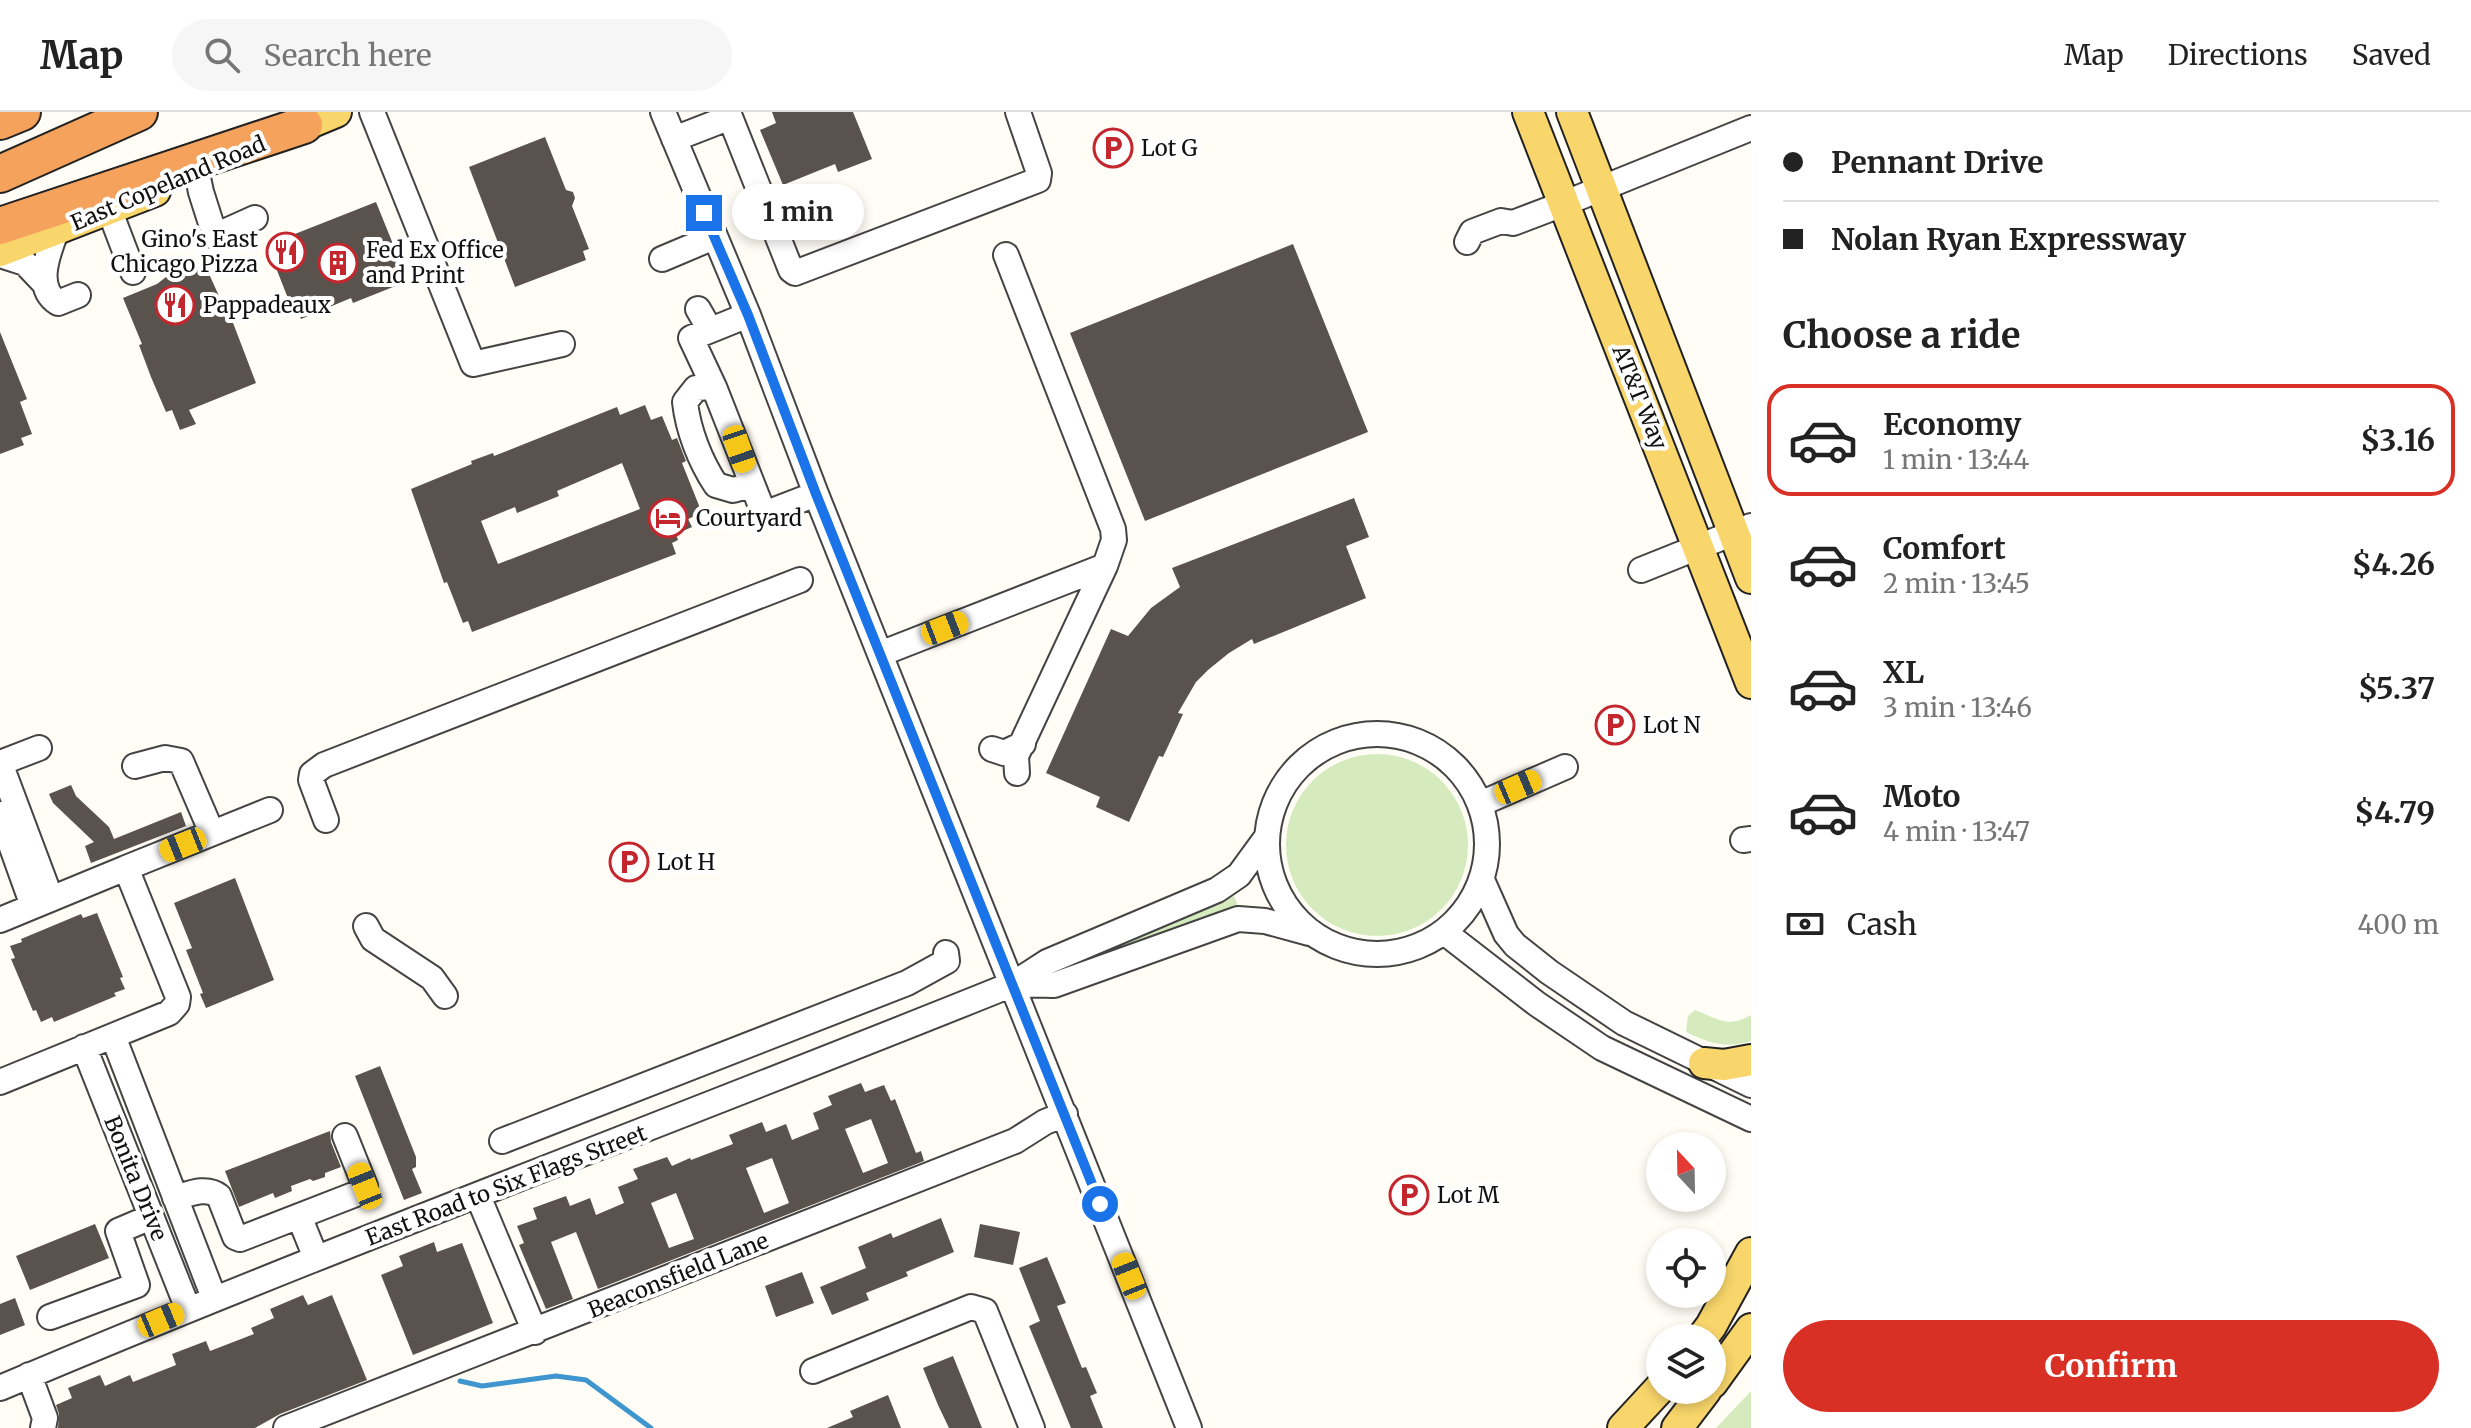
<!DOCTYPE html>
<html lang="en">
<head>
<meta charset="utf-8">
<style>
	:root { --surface:#fff; --page:#f6f6f6; --text:#222; --muted:#767676; --line:#e0e0e0; --accent:#d93025 }
	body { margin:0; font-family:Merriweather,serif; background:var(--page); color:var(--text); height:100vh; display:flex; flex-direction:column; font-size:30px; white-space:nowrap }
	* { box-sizing:border-box; margin:0 }
	p { font-size:26px; color:var(--muted) }
	.icon { flex:none; width:44px; height:44px; fill:none; stroke:currentColor; stroke-width:2; stroke-linecap:round; stroke-linejoin:round }
	.map { position:relative; flex:1; overflow:hidden }
	.sheet { display:flex; flex-direction:column; background:var(--surface); width:720px }
	.sheet>* { flex:none }
	.guide { display:grid; align-content:center; height:176px; padding:0 32px; background:var(--surface) }
	.needle { width:52px; rotate:338deg }
	.controls { position:absolute; left:1646px; top:1020px; display:grid; gap:16px }
	.controls a { display:grid; place-items:center; width:80px; height:80px; border-radius:50%; background:var(--surface); box-shadow:0 4px 12px #0003; font-size:40px }
	.end { position:absolute; width:36px; height:36px; margin:-18px; border:10px solid #1a73e8; background:#fff; box-shadow:0 0 0 4px #fff }
	.from { border-radius:50% }
	.bubble { position:absolute; height:56px; border-radius:28px; background:var(--surface); box-shadow:0 4px 12px #0003; font-size:26px; font-weight:700; line-height:56px; text-align:center }
	.car { position:absolute; width:24px; height:48px; margin:-24px -12px; border-radius:10px; box-shadow:0 0 6px 2px #0007; background:linear-gradient(#f5c518 24%,#345 0 40%,#f5c518 0 76%,#345 0 86%,#f5c518 0) }
	.guide b { display:flex; align-items:center; gap:28px; height:76px; font-size:30px }
	.guide b+b { border-top:2px solid var(--line) }
	.guide i { width:20px; height:20px; background:var(--text) }
	ul { padding:0; list-style:none }
	li { display:flex; align-items:center; gap:24px; height:112px; margin:0 16px 12px; padding:0 16px; border:4px solid transparent; border-radius:24px }
	li div { flex:1 }
	li b { display:block; font-size:30px }
	li em { font-style:normal; font-weight:700 }
	li.on { border-color:var(--accent) }
	li>.icon { width:72px; height:72px; stroke-width:1.5 }
	h2 { padding:0 32px; font-size:36px; line-height:96px }
	.pay { display:flex; align-items:center; gap:20px; height:88px; padding:0 32px; font-size:30px }
	.pay p { margin-inline-start:auto }
	.primary-button { display:flex; gap:16px; margin-top:auto; padding:16px 32px }
	.primary-button a { flex:1; height:92px; border-radius:48px; background:var(--accent); color:#fff; font-size:32px; font-weight:700; line-height:92px; text-align:center }
	header { display:flex; align-items:center; gap:48px; box-sizing:border-box; height:112px; padding:0 40px; background:var(--surface); border-bottom:2px solid var(--line) }
	header strong { font-size:38px }
	nav { display:flex; gap:44px; margin-inline-start:auto; font-size:28px }
	.search { width:560px; height:72px; background:var(--page); display:flex; align-items:center; gap:20px; box-sizing:border-box; padding:0 28px; border-radius:44px; color:var(--muted); font-size:30px }
	main { display:flex; flex:1; min-height:0 }
	.map>svg:first-child { display:block }
	.green { fill:#d5ebbd }
	.lines { fill:none; stroke-linecap:round; stroke-linejoin:round }
	.stream { stroke:#3f96cf; stroke-width:5 }
	.building { fill:#5a524d; fill-rule:evenodd }
	.minor-casing { stroke:#444; stroke-width:28 }
	.major-casing { stroke:#222; stroke-width:34 }
	.highway-casing { stroke:#222; stroke-width:40 }
	.minor { stroke:#fff; stroke-width:24 }
	.major { stroke:#f9d66b; stroke-width:30 }
	.highway { stroke:#f5a25d; stroke-width:36 }
	.route { stroke:#1a73e8; stroke-width:10 }
	.labels { text-anchor:middle; stroke-width:8; stroke-linejoin:round; paint-order:stroke }
	.poi-label { font-size:22px; fill:#111; stroke:#fff; text-anchor:start }
	.street-label { font-size:22px; fill:#111; stroke:#fff }
</style>
</head>
<body>
<header>
<strong>Map</strong>
<div class="search"><svg class="icon" aria-label="search" viewBox="0 0 24 24"><circle cx="10" cy="10" r="6"/><path d="M15 15l6 6"/></svg>Search here</div>
<nav><a>Map</a><a>Directions</a><a>Saved</a></nav>
</header>
<main>
<div class="map">
<svg width="1751" height="1316" viewBox="0 0 1751 1316">
	<rect width="100%" height="100%" fill="#fffdf5"/>
	<path class="green" d="M1286 733a91 91 0 1 1 182 0a91 91 0 1 1-182 0Z
		M1234 784 1239 796 1091 848 1090 846Z
		M1695 898C1718 906 1726 917 1751 903V929C1726 937 1709 931 1686 920L1688 904Z
		M1751 1279V1316H1716Z"/>
	<g class="lines">
		<path class="stream" d="M460 1269 482 1274 556 1264 586 1268 651 1316"/>
	</g>
	<path class="building" d="M772 0H853L872 47 838 60 835 52 783 73 760 18 776 11Z
		M545 25 566 78 573 80 575 86 572 94 589 137 583 139 586 148 515 175 469 55Z
		M376 90 408 169 353 191 351 186 301 207 297 197 293 199 267 133Z
		M1293 132 1368 320 1145 409 1070 221Z
		M205 153 228 204 230 203 256 271 189 298 196 312 180 318 172 298 166 300 151 265 139 233 142 232 123 186 157 172 166 165 171 167Z
		M0 220 27 287 20 290 32 322 21 326 24 333 0 342Z
		M645 293 651 308 662 304 672 328 677 326 686 349 682 351 702 401 688 407 692 415 676 422 678 428 672 431 676 442 472 520 468 509 463 511 447 470 444 471 411 377 472 352 471 349 493 341 494 344 617 295 620 303ZM622 351 640 397 498 452 481 409 515 395 517 401 559 384 557 379Z
		M1354 386 1369 425 1346 434 1366 486 1254 532 1252 527 1229 541 1208 558 1196 570 1178 601 1183 602 1163 645 1159 644 1129 710 1096 695 1100 685 1046 661 1111 517 1128 524 1151 496 1180 475 1172 456Z
		M71 673 76 684 109 715 114 727 181 700 186 714 91 751 85 734 94 730 53 691 49 682Z
		M235 766 274 868 206 896 200 882 203 881 186 838 192 836 174 791Z
		M97 801 123 865 120 866 125 877 114 881 116 884 54 910 52 905 41 910 36 898 33 899 11 847 15 846 10 834 22 830 21 827 81 802 83 806Z
		M380 954 416 1045V1055L412 1057 422 1081 404 1088 355 964Z
		M861 971 865 980 884 973 891 989 895 987 916 1041 921 1039 924 1049 598 1177 576 1120 551 1130 573 1187 546 1197 519 1133 524 1131 517 1114 537 1107 533 1096 566 1084 570 1094 590 1086 596 1103 624 1091 618 1075 638 1067 633 1057 667 1045 672 1054 690 1046 691 1048 733 1032 729 1023 762 1010 766 1020 786 1012 792 1028 819 1017 813 1001 832 993 828 984ZM871 1007 888 1051 863 1061 845 1017ZM772 1046 789 1091 764 1101 746 1056ZM676 1081 694 1127 669 1136 651 1091Z
		M330 1019 331 1030 341 1055 325 1061V1065L313 1069 310 1067 291 1074 292 1079 275 1086 273 1081 239 1095 225 1059Z
		M941 1106 954 1140 906 1160 908 1164 866 1181 869 1188 832 1203 820 1175 866 1156 858 1135 891 1121 893 1126Z
		M95 1112 109 1146 30 1178 16 1144Z
		M980 1112 1020 1120 1013 1153 974 1145Z
		M434 1130 437 1140 462 1131 493 1211 413 1243 381 1163 403 1154 399 1144Z
		M1047 1145 1066 1191 1057 1194 1082 1256 1086 1255 1097 1281 1090 1284 1103 1316H1071L1029 1214 1040 1209 1019 1156Z
		M802 1160 814 1191 776 1205 765 1174Z
		M303 1183 308 1193 332 1183 367 1268 280 1302 255 1316H58L59 1302 56 1293 72 1286 68 1276 100 1263 105 1274 130 1263 133 1270 176 1253 172 1242 206 1229 210 1239 254 1222 251 1216 274 1206 270 1197Z
		M15 1186 25 1213 0 1223V1192Z
		M953 1244 982 1316H949L938 1293 923 1256Z
		M888 1283 901 1316H827L853 1305 850 1299Z"/>
	<g class="lines">
		<defs>
			<path id="minor" d="M372 0 473 252 562 232
				M663 0 748 203 816 382 1189 1316
				M728 0 791 158 795 161 1038 68 1039 61 1018 0
				M674 27 728 6
				M197 61 201 80 215 124 255 106
				M109 97 133 160
				M57 117C49 139 33 175 58 191L78 183
				M1467 130 1472 120 1501 109 1513 111 1563 92 1751 16
				M0 143 25 151 45 172
				M662 147 714 125
				M698 197 710 218
				M714 275 691 226 748 203
				M752 373 733 378 716 373C700 349 688 318 685 290L696 276 714 275 764 402 816 382
				M1641 458 1751 414
				M880 542 1105 454 1114 428 1113 417 1006 143
				M1267 732a110 110 0 1 1 220 0a110 110 0 1 1-220 0Z
				M992 637 1004 641 1023 632
				M0 651 51 787
				M0 651 39 636
				M135 654 165 646 181 649 212 721
				M1017 661 1016 644 1105 454
				M1480 692 1565 655
				M0 702 33 794
				M326 708 311 668 312 662 324 653 800 468
				M1743 728 1751 727
				M126 756 270 698
				M1482 768 1506 822 1515 833 1549 860 1624 911 1751 973
				M0 808 126 756 178 885 177 892 169 901 0 970
				M366 814 373 827 432 866 445 884
				M1444 820 1537 892 1602 936 1751 1007
				M1013 872 1054 873 1238 807 1265 809 1309 821
				M113 924 214 1186
				M84 935 188 1197
				M502 1029 907 871 947 849 946 841
				M478 1084 535 1220
				M175 1086C189 1082 206 1074 219 1084L235 1125 240 1127 361 1080 365 1074 345 1024
				M299 1104 316 1146
				M50 1205 137 1173 118 1119 151 1105
				M813 1259 971 1195 985 1199 1032 1316
				M29 1263 45 1306 43 1316
				M0 1276C335 1134 676 1008 1013 872L1047 850 1217 778 1239 763 1266 726
				M286 1316 1015 1029 1045 1010 1065 1002"/>
			<path id="major" d="M1528 0 1751 571
				M1572 0 1751 466
				M283 22 336 0
				M0 139 155 79
				M1704 951 1724 953 1751 948
				M1702 1226 1711 1214 1751 1141
				M1712 1271 1751 1217
				M1623 1316 1660 1276
				M1677 1316 1706 1278"/>
			<path id="highway" d="M0 9 22 0
				M0 62 139 0
				M0 114 304 13"/>
		</defs>
		<use href="#minor" class="minor-casing"/>
		<use href="#major" class="major-casing"/>
		<use href="#highway" class="highway-casing"/>
		<use href="#minor" class="minor"/>
		<use href="#major" class="major"/>
		<use href="#highway" class="highway"/>
	</g>
	<g class="lines">
		<path class="route" d="M704 101 748 203 816 382 1100 1092"/>
	</g>
	<defs>
		<symbol id="parking-ring" viewBox="-11 -11 22 22"><circle r="9.5" fill="#fff" stroke="#c4262e" stroke-width="1.5"/><path d="M-3.5-5.5H1a3.5 3.5 0 0 1 0 7H-1V5.5H-3.5ZM-1-3.4V-.6H.8a1.4 1.4 0 0 0 0-2.8Z" fill="#c4262e"/></symbol>
		<symbol id="restaurant-ring" viewBox="-11 -11 22 22"><circle r="9.5" fill="#fff" stroke="#c4262e" stroke-width="1.5"/><path d="M-5-6h1v4h1v-4h1v4h1v-4h1v5L-1.5 .5V6h-2V.5L-5-1ZM5-6V6H3V1.5H1.5Q1.5-4 5-6Z" fill="#c4262e"/></symbol>
		<symbol id="building-ring" viewBox="-11 -11 22 22"><circle r="9.5" fill="#fff" stroke="#c4262e" stroke-width="1.5"/><path d="M-4-6H4V6H1V3H-1V6H-4ZM-2.5-4.3h1.7v1.8h-1.7ZM.8-4.3h1.7v1.8H.8ZM-2.5-1h1.7V.8h-1.7ZM.8-1h1.7V.8H.8Z" fill="#c4262e"/></symbol>
		<symbol id="hotel-ring" viewBox="-11 -11 22 22"><circle r="9.5" fill="#fff" stroke="#c4262e" stroke-width="1.5"/><path d="M-6-4.5h1.5V1H6V5H4.5V3h-9V5H-6ZM-4 0a1.8 1.8 0 1 1 3.6 0ZM.5 0V-2.5h3Q6-2.5 6 0Z" fill="#c4262e"/></symbol>
	</defs>
	<g fill-rule="evenodd">
		<use href="#parking-ring" x="1091" y="14" width="44" height="44"/>
		<use href="#restaurant-ring" x="264" y="118" width="44" height="44"/>
		<use href="#building-ring" x="316" y="129" width="44" height="44"/>
		<use href="#restaurant-ring" x="153" y="171" width="44" height="44"/>
		<use href="#hotel-ring" x="646" y="384" width="44" height="44"/>
		<use href="#parking-ring" x="1593" y="591" width="44" height="44"/>
		<use href="#parking-ring" x="607" y="728" width="44" height="44"/>
		<use href="#parking-ring" x="1387" y="1061" width="44" height="44"/>
	</g>
	<g class="labels">
		<g class="poi-label">
			<text x="1141" y="44">Lot G</text>
			<text x="258" y="135" text-anchor="end">Gino's East<tspan x="258" dy="25">Chicago Pizza</tspan></text>
			<text x="366" y="146">Fed Ex Office<tspan x="366" dy="25">and Print</tspan></text>
			<text x="203" y="201">Pappadeaux</text>
			<text x="696" y="414">Courtyard</text>
			<text x="1643" y="621">Lot N</text>
			<text x="657" y="758">Lot H</text>
			<text x="1437" y="1091">Lot M</text>
		</g>
		<g class="street-label">
			<text transform="translate(168 71) rotate(-23)" y="8">East Copeland Road</text>
			<text transform="translate(1640 285) rotate(68)" y="8">AT&amp;T Way</text>
			<text transform="translate(136 1066) rotate(68)" y="8">Bonita Drive</text>
			<text transform="translate(506 1073) rotate(-21)" y="8">East Road to Six Flags Street</text>
			<text transform="translate(678 1163) rotate(-22)" y="8">Beaconsfield Lane</text>
		</g>
	</g>
</svg>
<div class="controls">
<a><svg class="needle" viewBox="-14 -14 28 28"><path d="M0-13l5 13h-10z" fill="#e53935"/><path d="M0 13l5-13h-10z" fill="#767676"/></svg></a>
<a><svg class="icon" aria-label="locate" viewBox="0 0 24 24"><circle cx="12" cy="12" r="6"/><path d="M12 2v4M12 18v4M2 12h4M18 12h4"/></svg></a>
<a><svg class="icon" aria-label="layers" viewBox="0 0 24 24"><path d="M12 4l9 5-9 5-9-5zM3 14l9 5 9-5"/></svg></a>
</div>
<i class="end from" style="left:1100px;top:1092px"></i>
<i class="end" style="left:704px;top:101px"></i>
<div class="bubble" style="left:732px;top:72px;width:132px">1 min</div>
<i class="car" style="left:739px;top:337px;rotate:161deg"></i>
<i class="car" style="left:945px;top:516px;rotate:69deg"></i>
<i class="car" style="left:1518px;top:675px;rotate:67deg"></i>
<i class="car" style="left:183px;top:733px;rotate:248deg"></i>
<i class="car" style="left:365px;top:1074px;rotate:338deg"></i>
<i class="car" style="left:1129px;top:1164px;rotate:338deg"></i>
<i class="car" style="left:161px;top:1208px;rotate:67deg"></i>
</div>
<section class="sheet">
<div class="guide">
<b><i class="from"></i>Pennant Drive</b>
<b><i></i>Nolan Ryan Expressway</b>
</div>
<h2>Choose a ride</h2>
<ul>
<li class="on"><svg class="icon" aria-label="car" viewBox="0 0 24 24"><path d="M5 17H2v-5l4-1 3-4h7l3 4 3 1v5h-3M9 17h6M6 11h13"/><circle cx="7" cy="17" r="2"/><circle cx="17" cy="17" r="2"/></svg><div><b>Economy</b><p>1 min · 13:44</p></div><em>$3.16</em></li>
<li><svg class="icon" aria-label="car" viewBox="0 0 24 24"><path d="M5 17H2v-5l4-1 3-4h7l3 4 3 1v5h-3M9 17h6M6 11h13"/><circle cx="7" cy="17" r="2"/><circle cx="17" cy="17" r="2"/></svg><div><b>Comfort</b><p>2 min · 13:45</p></div><em>$4.26</em></li>
<li><svg class="icon" aria-label="car" viewBox="0 0 24 24"><path d="M5 17H2v-5l4-1 3-4h7l3 4 3 1v5h-3M9 17h6M6 11h13"/><circle cx="7" cy="17" r="2"/><circle cx="17" cy="17" r="2"/></svg><div><b>XL</b><p>3 min · 13:46</p></div><em>$5.37</em></li>
<li><svg class="icon" aria-label="car" viewBox="0 0 24 24"><path d="M5 17H2v-5l4-1 3-4h7l3 4 3 1v5h-3M9 17h6M6 11h13"/><circle cx="7" cy="17" r="2"/><circle cx="17" cy="17" r="2"/></svg><div><b>Moto</b><p>4 min · 13:47</p></div><em>$4.79</em></li>
</ul>
<div class="pay"><svg class="icon" aria-label="cash" viewBox="0 0 24 24"><path d="M3 7h18v10H3z"/><circle cx="12" cy="12" r="2"/></svg>Cash<p>400 m</p></div>
<div class="primary-button"><a>Confirm</a></div>
</section>
</main>
</body>
</html>
